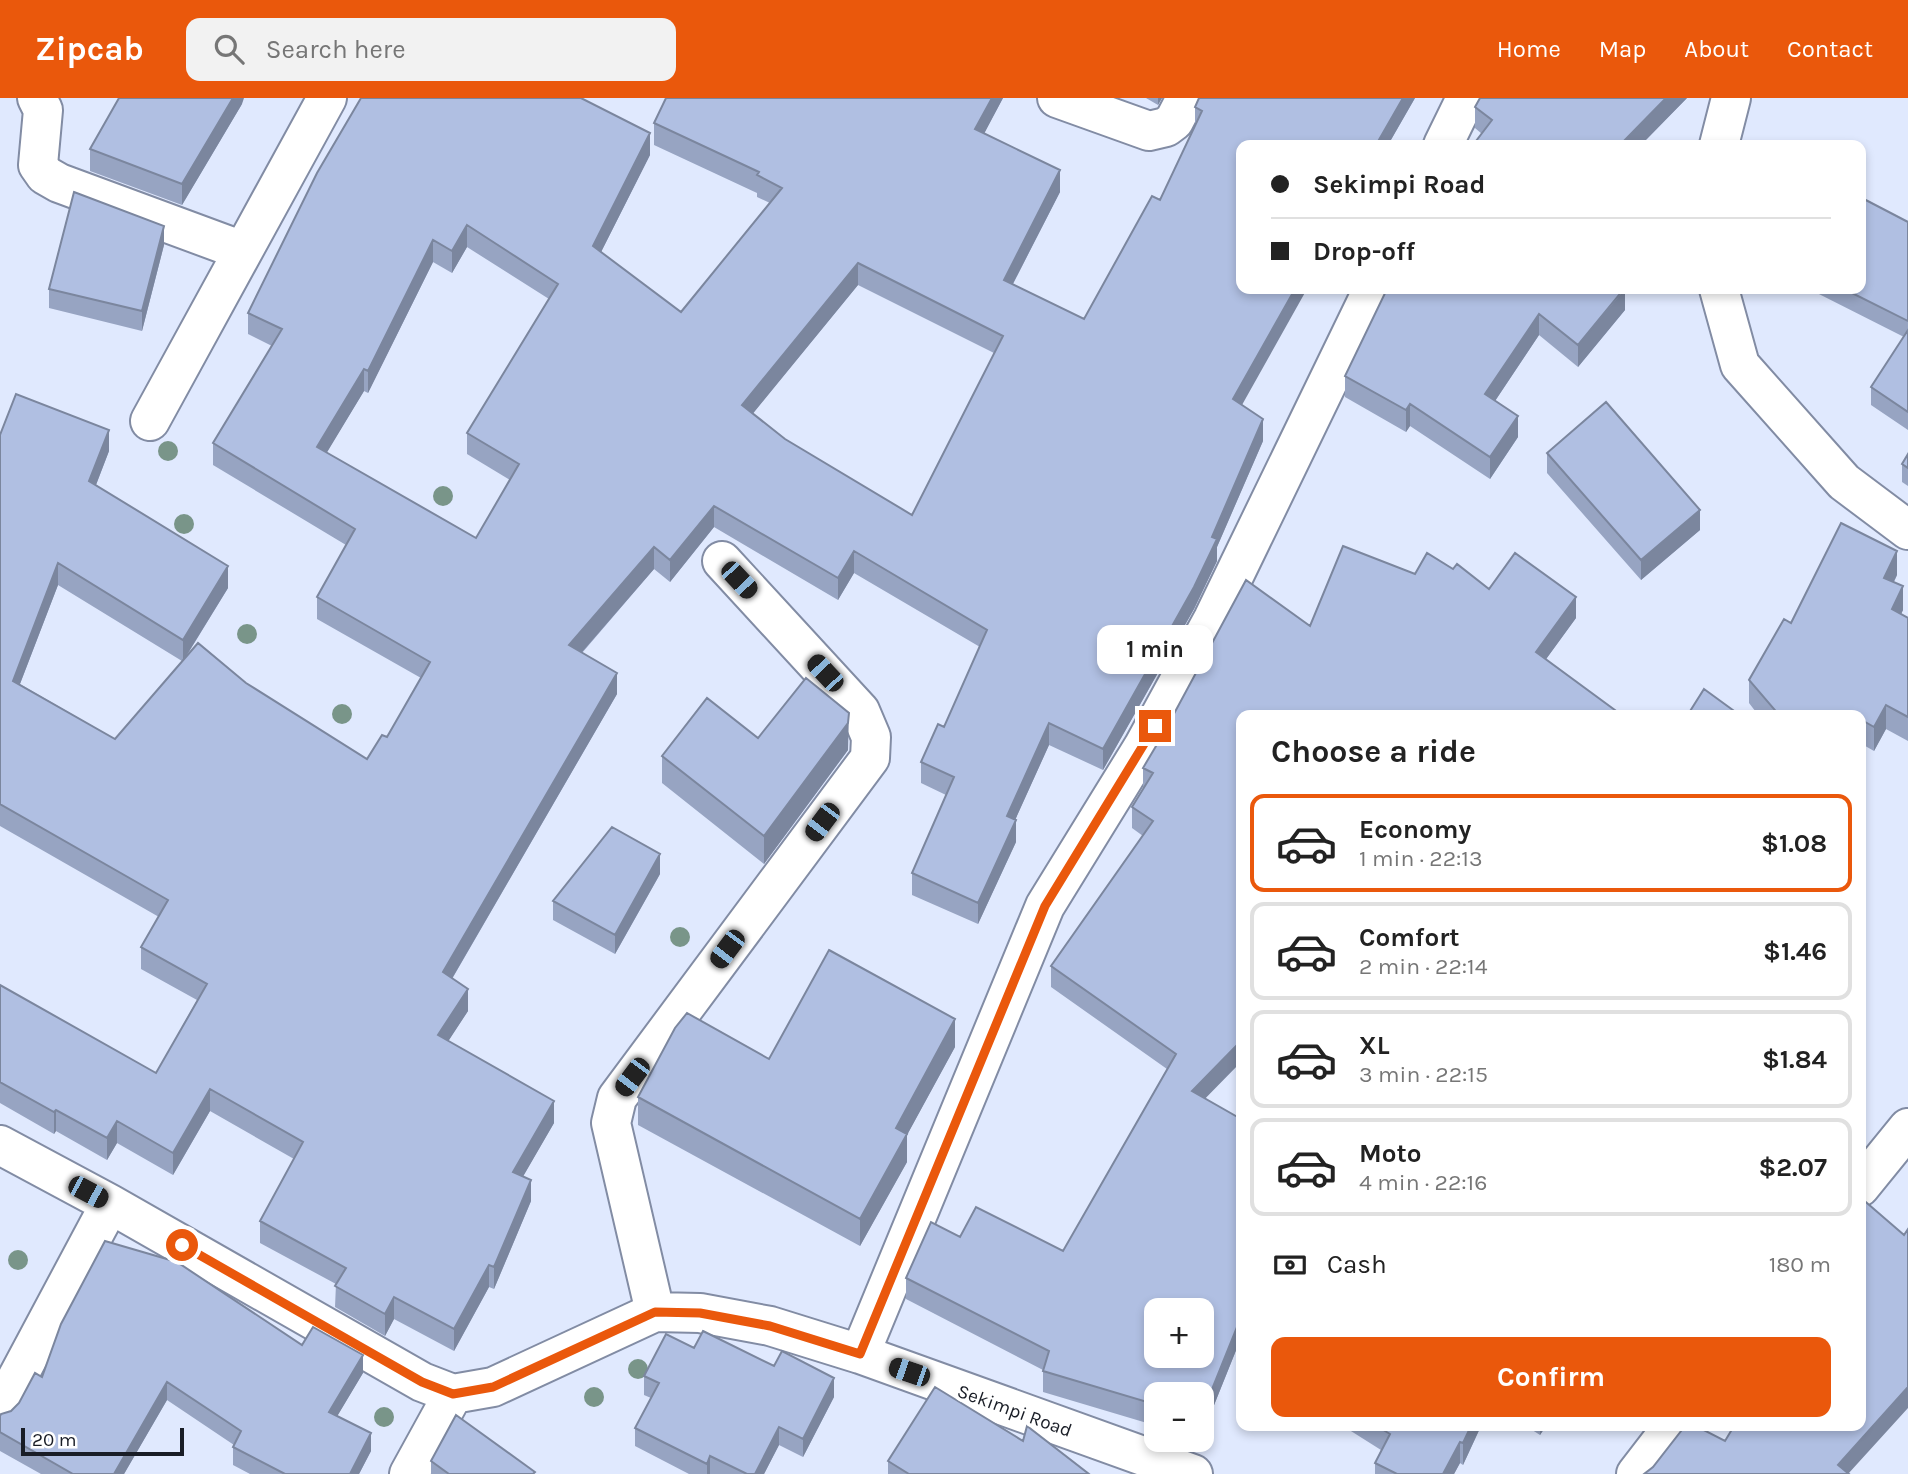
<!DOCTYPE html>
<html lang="en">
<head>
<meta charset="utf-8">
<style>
	:root { --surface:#fff; --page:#f2f2f2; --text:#222; --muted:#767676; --line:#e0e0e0; --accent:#ea580c }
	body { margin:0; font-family:Karla,sans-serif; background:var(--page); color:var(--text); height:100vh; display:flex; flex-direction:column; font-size:26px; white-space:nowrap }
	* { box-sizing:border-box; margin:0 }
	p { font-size:23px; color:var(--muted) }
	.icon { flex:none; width:38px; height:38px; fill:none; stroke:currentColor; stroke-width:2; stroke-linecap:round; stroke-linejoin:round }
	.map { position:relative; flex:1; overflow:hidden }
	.sheet { position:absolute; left:1236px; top:612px; width:630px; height:721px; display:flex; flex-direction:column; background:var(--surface); border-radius:14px; box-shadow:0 4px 10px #0003 }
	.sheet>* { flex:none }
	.top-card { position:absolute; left:1236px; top:42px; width:630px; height:154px; border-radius:14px; box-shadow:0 4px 10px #0003; display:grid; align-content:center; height:154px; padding:0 35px; background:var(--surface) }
	.controls { position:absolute; left:1144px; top:1200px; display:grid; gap:14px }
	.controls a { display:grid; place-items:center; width:70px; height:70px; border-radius:14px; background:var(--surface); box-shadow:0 4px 10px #0003; font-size:35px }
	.scale { position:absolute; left:21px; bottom:18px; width:163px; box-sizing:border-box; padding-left:7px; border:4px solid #191d26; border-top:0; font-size:19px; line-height:24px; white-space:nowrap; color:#191d26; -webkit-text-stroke:5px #fff; paint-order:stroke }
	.end { position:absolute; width:32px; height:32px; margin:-16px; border:9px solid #ea580c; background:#fff; box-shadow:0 0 0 4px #fff }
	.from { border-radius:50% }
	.bubble { position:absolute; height:49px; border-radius:14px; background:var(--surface); box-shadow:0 4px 10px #0003; font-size:23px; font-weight:700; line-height:49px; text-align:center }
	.car { position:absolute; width:21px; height:42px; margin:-21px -10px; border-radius:9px; box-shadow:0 0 5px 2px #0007; background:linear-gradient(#222 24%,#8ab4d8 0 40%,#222 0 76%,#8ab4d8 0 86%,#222 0) }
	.top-card b { display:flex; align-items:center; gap:24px; height:66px; font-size:26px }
	.top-card b+b { border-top:2px solid var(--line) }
	.top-card i { width:18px; height:18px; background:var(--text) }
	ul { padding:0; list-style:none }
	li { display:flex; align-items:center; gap:21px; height:98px; margin:0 14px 10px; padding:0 21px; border:4px solid var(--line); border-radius:14px }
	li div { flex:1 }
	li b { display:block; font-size:26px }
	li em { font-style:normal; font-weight:700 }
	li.current { border-color:var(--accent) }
	li>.icon { width:63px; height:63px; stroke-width:1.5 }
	h2 { padding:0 35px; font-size:32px; line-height:84px }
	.pay { display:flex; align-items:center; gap:18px; height:77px; padding:0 35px; font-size:26px }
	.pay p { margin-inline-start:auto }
	.primary-button { display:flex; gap:14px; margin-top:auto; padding:14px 35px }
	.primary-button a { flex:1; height:80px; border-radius:14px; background:var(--accent); color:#fff; font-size:28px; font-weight:700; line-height:80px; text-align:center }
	header { display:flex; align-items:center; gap:42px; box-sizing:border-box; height:98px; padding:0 35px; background:var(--accent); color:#fff }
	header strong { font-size:33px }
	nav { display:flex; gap:38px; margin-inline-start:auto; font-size:24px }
	.search { width:490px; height:63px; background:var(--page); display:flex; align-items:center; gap:18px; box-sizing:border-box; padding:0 24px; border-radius:14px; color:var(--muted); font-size:26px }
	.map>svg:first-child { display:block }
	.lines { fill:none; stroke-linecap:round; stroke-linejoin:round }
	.minor-casing { stroke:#828ca4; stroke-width:42 }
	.minor { stroke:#fff; stroke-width:38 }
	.tree { fill:#799589 }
	.wall { fill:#97a4c2; fill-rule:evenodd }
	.shaded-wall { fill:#7b869e }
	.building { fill:#b0bfe2; stroke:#7b869e; stroke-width:2; fill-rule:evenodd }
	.route { stroke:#ea580c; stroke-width:9 }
	.labels { text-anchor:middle; stroke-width:7; stroke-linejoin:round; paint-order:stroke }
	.street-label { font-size:19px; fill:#191d26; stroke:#fff }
</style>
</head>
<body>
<header>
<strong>Zipcab</strong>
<div class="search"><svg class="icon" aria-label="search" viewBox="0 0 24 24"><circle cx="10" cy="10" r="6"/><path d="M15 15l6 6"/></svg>Search here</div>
<nav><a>Home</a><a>Map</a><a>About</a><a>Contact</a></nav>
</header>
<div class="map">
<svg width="1908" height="1376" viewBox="0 0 1908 1376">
	<rect width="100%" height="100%" fill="#e0e9fe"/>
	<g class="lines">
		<defs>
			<path id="minor" d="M37 0 43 12 38 67 45 77 59 85 243 153
				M1057 0 1149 33 1166 29 1174 23 1186 0
				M1443 47 1466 0
				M1719 47 1731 0
				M1719 191 1740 267 1844 384 1908 432
				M150 323 327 0
				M0 1047 110 1106 422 1284 453 1296 493 1289 655 1214 700 1215 770 1228 860 1256 1193 1376
				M1860 1089 1908 1030
				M655 1214 611 1025 617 1000 870 660 871 639 860 613 722 463
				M860 1256 1045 808 1143 649 1213 521 1373 191
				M0 1312 110 1106
				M409 1376 453 1296
				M1636 1376 1673 1328"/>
		</defs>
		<use href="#minor" class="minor-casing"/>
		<use href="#minor" class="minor"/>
	</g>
	<g class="tree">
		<circle cx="168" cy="353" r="10"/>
		<circle cx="443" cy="398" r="10"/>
		<circle cx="184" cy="426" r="10"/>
		<circle cx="247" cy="536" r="10"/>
		<circle cx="342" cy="616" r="10"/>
		<circle cx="680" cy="839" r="10"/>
		<circle cx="18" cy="1162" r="10"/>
		<circle cx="638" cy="1271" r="10"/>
		<circle cx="594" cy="1299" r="10"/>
		<circle cx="384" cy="1319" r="10"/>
	</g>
	<path class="wall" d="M361 0 650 57 601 154 681 214 770 105 757 99V95L654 47V25L666 0H1003L984 35 1060 94 1013 186 1084 221 1160 102 1195 29V9L1415 0 1388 47H1241L1242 307 1263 343 1217 449V463L1194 511 1103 672 1049 647 1015 722 1016 744 978 826 912 797V775L946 697 921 685V664L944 629 980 549 854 475 838 502 714 429 670 484 654 471 582 555 617 596 452 881 468 913 448 943 554 1025 523 1078 531 1103 494 1191 489 1189 454 1253 394 1221 385 1238 335 1209 336 1186 260 1145V1123L294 1061 210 1013 173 1077 117 1045 107 1062 56 1033 54 1036 0 1005V887L156 975 197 902 141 871V849L159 819 0 728V337L109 353 96 387 228 490 184 562 246 585 367 661 387 639 421 580 317 521V499L346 447 213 367V345L272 248 248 236V215ZM467 149 549 201 467 335V356L510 382 476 440 326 355 364 293 368 295 433 164 452 175ZM858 187 994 255 912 417 785 341 752 316ZM58 487 182 563 115 641 20 586Z
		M1146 0H1162L1158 7Z
		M1687 0 1641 47H1473L1482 36 1475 30V9Z
		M242 6 182 107 90 73V51Z
		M1908 124V332L1871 307V289L1904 239 1811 192V191H1860Z
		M164 147 142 233 49 210V191Z
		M1387 191 1625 212 1578 269 1539 237 1495 303 1518 339 1490 381 1410 328 1406 334 1345 299V278Z
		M1547 355 1700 432 1641 482 1547 375Z
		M1908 356V388L1902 384V366Z
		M1415 476 1489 491 1576 520 1546 561 1241 618 1206 1000 1241 1240 1202 1337V1297H1157V1328L1043 1294V1272L906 1201V1180L960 1139 1063 1153 1167 971 1051 889V868L1143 738 1132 730V709L1143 691V670L1310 528Z
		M1897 477 1894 484 1903 512 1901 516 1908 520V643L1886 631 1874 653 1860 645V618H1759L1749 605V582L1791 525Z
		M758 640 848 652 764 766 662 685V658Z
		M660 776 615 856 553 822V803Z
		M955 949 907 1037V1064L860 1148 638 1027V999L769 961Z
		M302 1247 363 1275 337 1318 371 1353 359 1376H250L233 1367V1349L234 1347 167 1302 124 1376H41L0 1353V1318L11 1313 42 1279Z
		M694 1250 834 1299 803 1359 779 1347 764 1376H689L635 1348V1330L651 1300 644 1297V1278Z
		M1343 1328H1481L1463 1367 1460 1365 1454 1376H1375V1365L1381 1352Z
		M1526 1328H1546L1540 1337Z
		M1023 1343 1089 1376H888V1363Z
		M431 1363 535 1376H431Z"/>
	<path class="shaded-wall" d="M233 0H244L242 6 182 107V86Z
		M992 0H1003L975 53V31Z
		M1158 0H1162L1158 7Z
		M1403 0H1415L1388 47H1376Z
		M1666 0H1687L1641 47H1620Z
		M650 35V57L593 170V148Z
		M1060 72V94L1004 203V182Z
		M467 127V149L452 175V153Z
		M164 128V147L142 233V213Z
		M433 142V164L368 295V273Z
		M858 165V187L742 329V307Z
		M1295 191H1307L1233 323V301Z
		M1625 191V212L1578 269V247Z
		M1539 216V237L1485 318V296Z
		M364 271V293L317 371V349Z
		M1410 306V328L1406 334V312Z
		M1518 318V339L1490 381V359Z
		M1263 321V343L1217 449V463L1194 511 1103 672V651L1212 439Z
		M109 332V353L89 405V383Z
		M714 408V429L670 484V462Z
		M1700 412V432L1641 482V462Z
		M654 449V471L569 569V547Z
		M854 453V475L838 502V480Z
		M1897 453V477L1884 503V480Z
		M58 465V487L13 604V583Z
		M228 468V490L183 563V542Z
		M1903 488V512L1892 535V511Z
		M1576 499V520L1536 575V554Z
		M617 575V596L443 896V874Z
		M1886 607V631L1874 653V629Z
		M849 615 848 652 764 766V738Z
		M1049 625V647L1007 740V718Z
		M1016 722V744L978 826V805Z
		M660 756V776L615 856V837Z
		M468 891V913L438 959V937Z
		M955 921V949L907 1037V1064L860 1148V1121L896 1030Z
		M1241 943V964L1192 1014V993Z
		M210 991V1013L173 1077V1055Z
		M554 1003V1025L513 1096V1074Z
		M56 1012V1033L54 1036V1014Z
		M117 1023V1045L107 1062V1040Z
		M531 1082V1103L494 1191V1169Z
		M489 1167V1189L454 1253V1231Z
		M394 1199V1221L385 1238V1216Z
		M1241 1219V1240L1202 1337V1316Z
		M363 1257V1275L329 1332V1314Z
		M834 1280V1299L803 1359V1341Z
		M167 1284V1302L124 1376H114Z
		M1908 1289V1310L1848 1376 1838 1367Z
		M1471 1328H1481L1463 1367V1345Z
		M1540 1328H1546L1540 1337Z
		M779 1329V1347L764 1376H755Z
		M371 1335V1353L359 1376H350Z
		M1460 1344V1365L1454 1376H1443Z
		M710 1358V1376H707V1366Z"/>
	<path class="building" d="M119 0H233L182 86 90 51Z
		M361 0H581L650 35 593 148 681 214 782 90 757 77 759 74 654 25 666 0H992L975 31 1060 72 1004 182 1084 221 1152 98 1160 102 1202 13 1195 9 1199 0H1403L1376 47H1241V191H1295L1233 301 1263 321 1212 439 1217 441 1194 489 1103 651 1049 625 1007 718 1016 722 978 805 912 775 954 679 921 664 938 626 944 629 987 532 854 453 838 480 714 408 670 462 654 449 569 547 617 575 443 874 468 891 438 937 554 1003 513 1074 531 1082 494 1169 489 1167 454 1231 394 1199 385 1216 335 1188 346 1170 260 1123 303 1044 210 991 173 1055 117 1023 107 1040 56 1012 54 1014 0 984V887L156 975 207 886 141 849 168 802 0 706V337L16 296 109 332 89 383 228 468 183 542 58 465 13 583 115 641 198 545 246 585 367 661 382 637 387 639 430 564 317 499 355 431 213 345 282 231 248 215 317 75ZM467 127 558 186 467 335 519 366 476 440 317 349 364 271 368 273 433 142 452 153ZM858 165 1003 238 912 417 785 341 742 307Z
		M1480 0H1666L1620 47H1473L1492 22 1475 9Z
		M74 94 164 128 142 213 49 191Z
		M1860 99 1908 124V223L1844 191H1860Z
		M1387 191H1624L1578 247 1539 216 1485 296 1518 318 1490 359 1410 306 1406 312 1345 278Z
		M1908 232V314L1871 289Z
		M1606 304 1700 412 1641 462 1547 355Z
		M1908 356V370L1902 366Z
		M1841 425 1897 453 1884 480 1903 488 1892 511 1908 520V619L1886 607 1874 629 1860 621V618H1854L1848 614 1846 618H1780L1749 582 1784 521 1791 525Z
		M1343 448 1415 476 1427 455 1453 471 1457 466 1489 491 1515 455 1576 499 1536 554 1623 618H1241V943L1192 993 1241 1021V1219L1202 1316V1297H1157V1307L1043 1273 1049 1253 906 1180 931 1124 960 1139 976 1109 1063 1153 1176 956 1051 868 1153 723 1132 709 1153 675 1143 670 1162 638 1246 482 1310 528ZM1157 1213H1202V1258H1157Z
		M806 580 849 615 848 625 764 738 662 658 707 600 758 640Z
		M1704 591 1741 618H1687Z
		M612 729 660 756 615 837 553 803Z
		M829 852 955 921 896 1030 907 1036 860 1121 638 999 675 930 687 915 769 961Z
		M1860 1099 1904 1137 1908 1131V1289L1838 1367 1849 1376H1644L1653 1369 1685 1328H1696L1725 1343 1734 1328H1860Z
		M105 1143 177 1164 302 1247 313 1229 363 1257 329 1314 371 1335 350 1376H285L233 1349 241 1333 167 1284 114 1376H73L0 1334V1318L1 1316 11 1313 19 1305 35 1275 42 1279 61 1226Z
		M703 1233 774 1268 782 1253 834 1280 803 1341 779 1329 755 1376H747L710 1358 707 1366 635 1330 659 1285 644 1278 666 1236 694 1250Z
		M935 1289 1023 1343 1027 1328 1089 1376H909L888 1363Z
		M456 1317 535 1374 533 1376H449L431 1363Z
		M1377 1328H1471L1463 1345 1460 1344 1443 1376H1397L1375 1365 1390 1336Z"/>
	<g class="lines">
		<path class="route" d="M182 1147 422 1284 453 1296 493 1289 655 1214 700 1215 770 1228 860 1256 1045 808 1155 628"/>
	</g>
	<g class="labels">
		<g class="street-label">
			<text transform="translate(1015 1312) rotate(20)" y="7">Sekimpi Road</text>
		</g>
	</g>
</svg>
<div class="controls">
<a>+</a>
<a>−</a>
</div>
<div class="scale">20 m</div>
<i class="end from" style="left:182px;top:1147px"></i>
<i class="end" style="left:1155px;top:628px"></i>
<div class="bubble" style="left:1097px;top:527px;width:116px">1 min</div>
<i class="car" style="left:739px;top:482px;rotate:137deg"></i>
<i class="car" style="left:825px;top:575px;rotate:317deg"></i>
<i class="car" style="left:822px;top:724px;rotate:217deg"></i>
<i class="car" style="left:727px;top:851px;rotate:217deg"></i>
<i class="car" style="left:632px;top:979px;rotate:217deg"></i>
<i class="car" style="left:88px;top:1094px;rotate:118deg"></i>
<i class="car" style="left:909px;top:1274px;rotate:289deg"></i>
<div class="top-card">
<b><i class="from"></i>Sekimpi Road</b>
<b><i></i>Drop-off</b>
</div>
<section class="sheet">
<h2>Choose a ride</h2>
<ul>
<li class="current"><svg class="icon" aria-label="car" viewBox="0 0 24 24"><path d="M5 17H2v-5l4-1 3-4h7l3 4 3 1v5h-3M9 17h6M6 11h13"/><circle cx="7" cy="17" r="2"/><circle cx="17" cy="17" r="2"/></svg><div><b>Economy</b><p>1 min · 22:13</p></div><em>$1.08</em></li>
<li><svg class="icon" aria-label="car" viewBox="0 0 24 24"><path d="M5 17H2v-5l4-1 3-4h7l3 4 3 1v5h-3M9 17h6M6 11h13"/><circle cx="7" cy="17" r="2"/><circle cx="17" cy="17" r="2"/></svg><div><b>Comfort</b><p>2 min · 22:14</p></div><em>$1.46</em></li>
<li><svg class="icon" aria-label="car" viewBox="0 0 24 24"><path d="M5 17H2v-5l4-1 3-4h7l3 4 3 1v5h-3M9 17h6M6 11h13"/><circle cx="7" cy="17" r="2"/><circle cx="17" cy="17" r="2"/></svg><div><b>XL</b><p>3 min · 22:15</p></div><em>$1.84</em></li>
<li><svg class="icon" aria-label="car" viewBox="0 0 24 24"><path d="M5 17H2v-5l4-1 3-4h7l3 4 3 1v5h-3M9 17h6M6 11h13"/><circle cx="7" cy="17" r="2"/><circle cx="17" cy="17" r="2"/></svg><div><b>Moto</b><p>4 min · 22:16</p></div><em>$2.07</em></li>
</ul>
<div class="pay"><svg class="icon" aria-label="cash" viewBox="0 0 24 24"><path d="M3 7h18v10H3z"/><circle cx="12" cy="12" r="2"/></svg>Cash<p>180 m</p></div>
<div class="primary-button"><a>Confirm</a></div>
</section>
</div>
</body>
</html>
